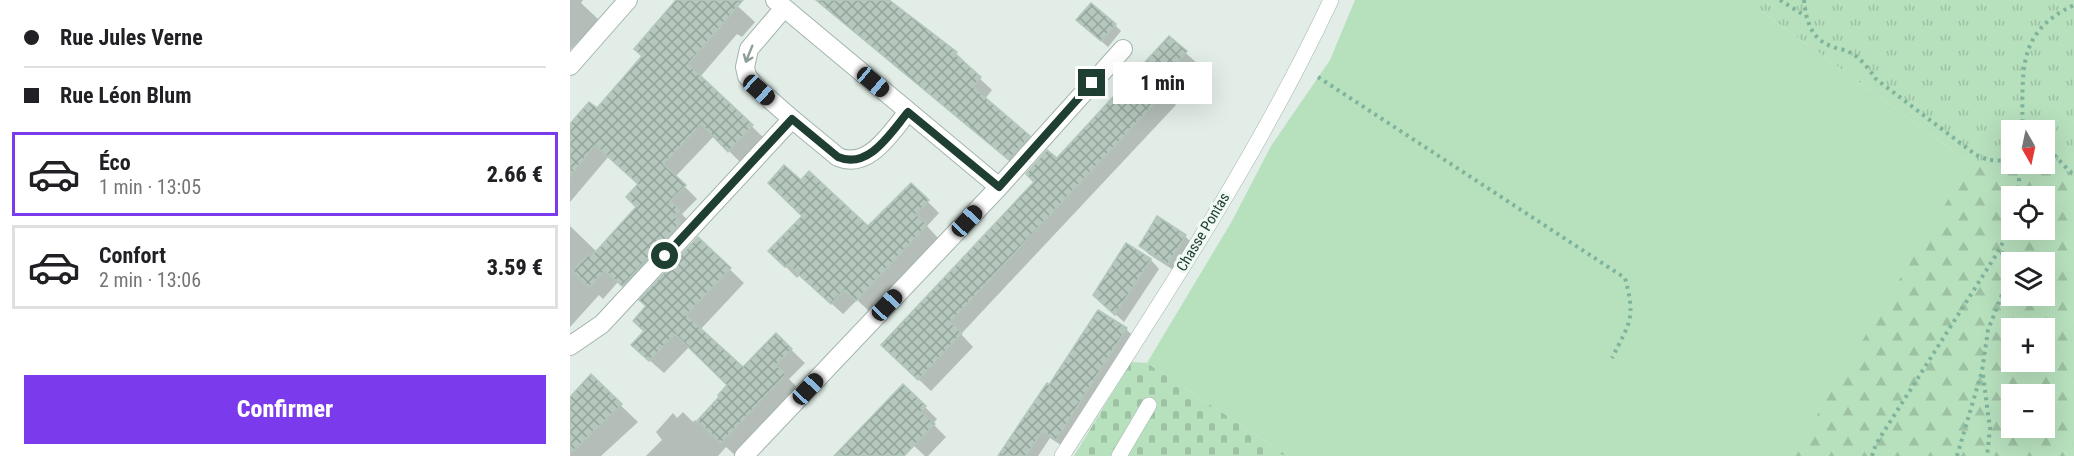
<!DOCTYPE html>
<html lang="fr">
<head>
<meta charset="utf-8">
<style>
	:root { --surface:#fff; --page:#f2f2f2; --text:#202124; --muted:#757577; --line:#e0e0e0; --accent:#7c3aed }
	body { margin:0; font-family:"Roboto Condensed",sans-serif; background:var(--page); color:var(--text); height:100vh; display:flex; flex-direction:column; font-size:22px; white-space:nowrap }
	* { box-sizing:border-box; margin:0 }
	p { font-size:20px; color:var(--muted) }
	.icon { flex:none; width:33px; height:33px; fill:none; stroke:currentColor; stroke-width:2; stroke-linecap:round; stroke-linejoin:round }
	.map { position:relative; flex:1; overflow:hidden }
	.sheet { display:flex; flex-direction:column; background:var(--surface); width:570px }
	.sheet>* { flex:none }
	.banner { display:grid; align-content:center; height:132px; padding:0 24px; background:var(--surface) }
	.needle { width:39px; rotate:171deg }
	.buttons { position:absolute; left:1431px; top:120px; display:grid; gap:12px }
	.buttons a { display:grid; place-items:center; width:54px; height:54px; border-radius:0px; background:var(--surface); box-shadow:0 6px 24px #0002; font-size:30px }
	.end { position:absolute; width:27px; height:27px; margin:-14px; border:8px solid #1f3f32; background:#fff; box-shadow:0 0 0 3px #fff }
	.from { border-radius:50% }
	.bubble { position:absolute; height:42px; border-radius:0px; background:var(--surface); box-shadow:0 6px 24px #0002; font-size:20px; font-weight:800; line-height:42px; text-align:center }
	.car { position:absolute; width:18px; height:36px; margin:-18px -9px; border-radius:8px; box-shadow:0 0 4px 2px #0007; background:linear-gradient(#222 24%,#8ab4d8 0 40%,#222 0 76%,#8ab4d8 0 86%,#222 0) }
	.banner b { display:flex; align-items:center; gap:21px; height:57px; font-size:22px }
	.banner b+b { border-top:2px solid var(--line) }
	.banner i { width:15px; height:15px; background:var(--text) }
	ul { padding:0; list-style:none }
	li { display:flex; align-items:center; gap:18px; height:84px; margin:0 12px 9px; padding:0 12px; border:3px solid var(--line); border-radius:0px }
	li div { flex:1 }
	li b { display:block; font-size:22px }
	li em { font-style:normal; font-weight:800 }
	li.selected { border-color:var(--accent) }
	li>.icon { width:54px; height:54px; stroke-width:1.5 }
	.action { display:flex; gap:12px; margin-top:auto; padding:12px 24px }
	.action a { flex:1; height:69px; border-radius:0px; background:var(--accent); color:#fff; font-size:24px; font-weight:800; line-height:69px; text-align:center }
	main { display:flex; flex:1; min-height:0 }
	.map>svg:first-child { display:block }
	.grass { fill:url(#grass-tufts); fill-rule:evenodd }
	.forest { fill:url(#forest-firs); fill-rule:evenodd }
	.cemetery { fill:url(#cemetery-stones) }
	.garden { fill:#b7e0bd }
	.shadow { fill:#0003 }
	.building { fill:url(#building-cross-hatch); stroke:#b2c7bc; stroke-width:1.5 }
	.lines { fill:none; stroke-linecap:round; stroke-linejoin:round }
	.service-casing { stroke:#a3b5ac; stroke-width:16 }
	.minor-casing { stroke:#a3b5ac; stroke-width:20 }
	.tertiary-casing { stroke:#a3b5ac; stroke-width:20 }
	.path { stroke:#7eb39c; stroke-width:4; stroke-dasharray:3 4.5; stroke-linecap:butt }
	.service { stroke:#fff; stroke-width:15 }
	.minor { stroke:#fff; stroke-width:18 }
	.tertiary { stroke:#fff; stroke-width:18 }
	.oneway { stroke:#8f9f98 }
	.route { stroke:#1f3f32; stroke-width:8 }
	.labels { text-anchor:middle; stroke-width:6; stroke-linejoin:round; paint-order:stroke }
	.street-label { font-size:15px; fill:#1f3f32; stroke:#f1f9f4 }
</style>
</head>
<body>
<main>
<section class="sheet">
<div class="banner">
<b><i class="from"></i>Rue Jules Verne</b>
<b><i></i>Rue Léon Blum</b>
</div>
<ul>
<li class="selected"><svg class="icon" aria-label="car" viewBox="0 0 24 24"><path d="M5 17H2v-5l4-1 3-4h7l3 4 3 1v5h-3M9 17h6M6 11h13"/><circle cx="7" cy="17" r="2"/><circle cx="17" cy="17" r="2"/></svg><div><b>Éco</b><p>1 min · 13:05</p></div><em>2.66 €</em></li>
<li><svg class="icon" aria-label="car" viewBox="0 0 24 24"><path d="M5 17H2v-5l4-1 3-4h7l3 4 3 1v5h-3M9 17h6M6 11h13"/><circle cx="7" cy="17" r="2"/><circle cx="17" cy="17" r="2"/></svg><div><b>Confort</b><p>2 min · 13:06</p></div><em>3.59 €</em></li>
</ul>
<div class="action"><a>Confirmer</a></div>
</section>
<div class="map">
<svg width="1504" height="456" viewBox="0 0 1504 456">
	<defs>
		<pattern id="grass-tufts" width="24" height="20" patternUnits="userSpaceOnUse" patternTransform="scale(1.5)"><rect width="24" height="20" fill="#b7e0bd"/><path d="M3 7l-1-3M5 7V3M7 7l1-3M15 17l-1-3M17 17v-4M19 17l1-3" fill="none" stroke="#9dc1a3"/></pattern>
		<pattern id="forest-firs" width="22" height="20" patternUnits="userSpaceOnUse" patternTransform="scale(1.5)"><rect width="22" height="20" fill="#b7e0bd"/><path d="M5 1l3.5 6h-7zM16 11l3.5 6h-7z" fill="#9dc1a3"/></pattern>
		<pattern id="cemetery-stones" width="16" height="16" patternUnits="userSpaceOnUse" patternTransform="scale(1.5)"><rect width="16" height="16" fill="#b7e0bd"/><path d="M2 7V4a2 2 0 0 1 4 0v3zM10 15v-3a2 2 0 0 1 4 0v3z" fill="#9dc1a3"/></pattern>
		<pattern id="building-cross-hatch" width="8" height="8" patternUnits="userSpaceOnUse" patternTransform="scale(1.5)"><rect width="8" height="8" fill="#b6c8be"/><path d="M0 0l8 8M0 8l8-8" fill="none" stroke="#93a49b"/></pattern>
	</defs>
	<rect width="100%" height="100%" fill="#e1ede6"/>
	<path class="grass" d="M1176 0H1504V456H1222L1400 163ZM1442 130H1474V164H1442ZM1442 196H1474V230H1442ZM1442 262H1474V296H1442ZM1442 328H1474V362H1442ZM1442 394H1474V428H1442Z"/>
	<path class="forest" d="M1400 163 1484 175 1504 182V425L1501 456H1222ZM1442 196H1474V230H1442ZM1442 262H1474V296H1442ZM1442 328H1474V362H1442ZM1442 394H1474V428H1442Z"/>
	<path class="cemetery" d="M561 362 577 363 718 456H504Z"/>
	<path class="garden" d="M785 0H1176L1400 163 1222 456H718L577 363 662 221 701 146 760 60Z"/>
	<path class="shadow" d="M0 0H13L11 3 29 20 0 50Z
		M109 0H161L185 22 172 37 167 34 130 77 195 139 171 163 144 136 105 177 127 199 112 214 121 224 66 297 48 282 33 299 29 295 0 327V226L27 252 68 208 70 184 39 156 0 202V126L27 110 74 57Z
		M246 0H317L386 53 398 65 397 67 422 90 415 99 471 149 452 171Z
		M545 25 551 31 538 47 514 26Z
		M599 38 628 64 600 99 606 105 391 334 403 347 361 391 325 357 466 182Z
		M231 182 298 228 341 185 369 213 357 226 368 238 299 311 287 300 273 314 230 275 227 278 200 251 234 216Z
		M588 218 615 236 625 246 608 273 580 255 570 246Z
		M128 239 174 283 130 330 173 369 206 335 235 363 219 379 229 389 166 456 156 447 148 456H76L92 440 86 432 103 413 107 418 113 412 123 422 125 420 128 423 151 397 159 385 119 347 94 373 77 358 75 331 77 307Z
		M556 245 581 260 589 269 554 322 531 301Z
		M528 312 556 329 564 337 494 447 480 438 468 456H430L480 387Z
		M21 377 68 422 31 456H0V399Z
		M355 407 367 419 363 424 376 437 358 456H355L343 445 333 456H266Z"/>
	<path class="building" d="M106 0H173L118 64 183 125 158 152 131 124 93 164 116 185 100 201 110 210 104 216 111 222 52 286 35 271 19 287 3 271 18 255 21 257 66 207 56 197 68 184 25 145 0 176V124L19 102 27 108 72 56 64 49Z
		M246 0H319L387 52 385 54 411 77 403 87 460 136 439 160Z
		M521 3 546 24 531 41 506 20Z
		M599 36 617 51 589 87 595 92 380 322 392 333 348 380 311 345 464 182 456 174 477 150 487 158Z
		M214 165 231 180 239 171 298 226 341 183 359 200 346 214 357 225 286 301 274 290 261 304 217 264 215 267 198 251 232 216 198 183Z
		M587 216 616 235 598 264 569 246Z
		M128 237 161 268 116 315 173 367 206 333 222 349 206 365 216 374 151 443 127 421 149 397 148 395 157 385 105 334 79 361 61 345 74 331 63 321 76 306 69 300Z
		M556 243 581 259 545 315 523 295Z
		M528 310 557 328 486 440 472 431 456 456H428L477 383 479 385Z
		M21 374 52 404 0 454V397Z
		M333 384 356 406 351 412 365 424 334 456H264Z"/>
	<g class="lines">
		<defs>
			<path id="service" d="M492 456C587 308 686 160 761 0
				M549 456 579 405"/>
			<path id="minor" d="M205 0 429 187
				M214 8 179 49 175 67 177 76 189 90 222 119 268 157C299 170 321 132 338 112
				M0 346 32 324 222 119
				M174 456 429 187 553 49"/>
			<path id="tertiary" d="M0 66 58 0"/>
		</defs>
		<use href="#service" class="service-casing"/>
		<use href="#minor" class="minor-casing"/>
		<use href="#tertiary" class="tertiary-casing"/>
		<path class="path" d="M1210 0 1237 17
			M1234 0C1236 20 1241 39 1261 46 1267 49 1274 49 1279 52 1290 57 1299 69 1306 79L1406 155 1418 160 1442 161
			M748 77 1055 278C1066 319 1060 322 1042 358
			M1453 121 1462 130
			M1452 130C1454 73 1444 33 1504 5
			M1474 144 1504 176
			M1448 196 1450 164
			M1413 375 1420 429 1417 456
			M1302 456 1306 444 1426 255 1439 231 1442 221
			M1387 456 1412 371 1418 330 1437 282 1436 265 1430 247"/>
		<use href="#service" class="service"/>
		<use href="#minor" class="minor"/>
		<use href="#tertiary" class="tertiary"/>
	</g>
	<defs><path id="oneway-shaft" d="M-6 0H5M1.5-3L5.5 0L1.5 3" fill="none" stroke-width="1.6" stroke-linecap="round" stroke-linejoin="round" transform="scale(1.5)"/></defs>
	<use class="oneway" href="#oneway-shaft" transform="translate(179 54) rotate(112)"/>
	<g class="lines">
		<path class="route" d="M95 256 222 119 268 157C299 170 321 132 338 112L429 187 522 83"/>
	</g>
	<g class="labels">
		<g class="street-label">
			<text transform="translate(633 232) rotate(-59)" y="5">Chasse Pontas</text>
		</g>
	</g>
</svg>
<div class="buttons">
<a><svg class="needle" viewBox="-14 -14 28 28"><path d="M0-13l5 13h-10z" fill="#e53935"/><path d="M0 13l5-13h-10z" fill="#757577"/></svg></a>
<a><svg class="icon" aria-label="locate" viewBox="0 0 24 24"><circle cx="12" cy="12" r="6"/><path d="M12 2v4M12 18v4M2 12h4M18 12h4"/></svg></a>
<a><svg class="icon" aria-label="layers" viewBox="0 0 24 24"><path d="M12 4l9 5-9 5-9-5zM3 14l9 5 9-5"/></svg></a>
<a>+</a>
<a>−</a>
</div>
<i class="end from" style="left:95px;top:256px"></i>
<i class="end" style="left:522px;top:83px"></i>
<div class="bubble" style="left:543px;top:62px;width:99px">1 min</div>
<i class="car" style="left:303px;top:82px;rotate:130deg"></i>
<i class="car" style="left:189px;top:90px;rotate:132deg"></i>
<i class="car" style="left:397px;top:221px;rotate:43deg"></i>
<i class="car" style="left:317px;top:305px;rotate:43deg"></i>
<i class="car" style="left:238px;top:389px;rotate:43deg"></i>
</div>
</main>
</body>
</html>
